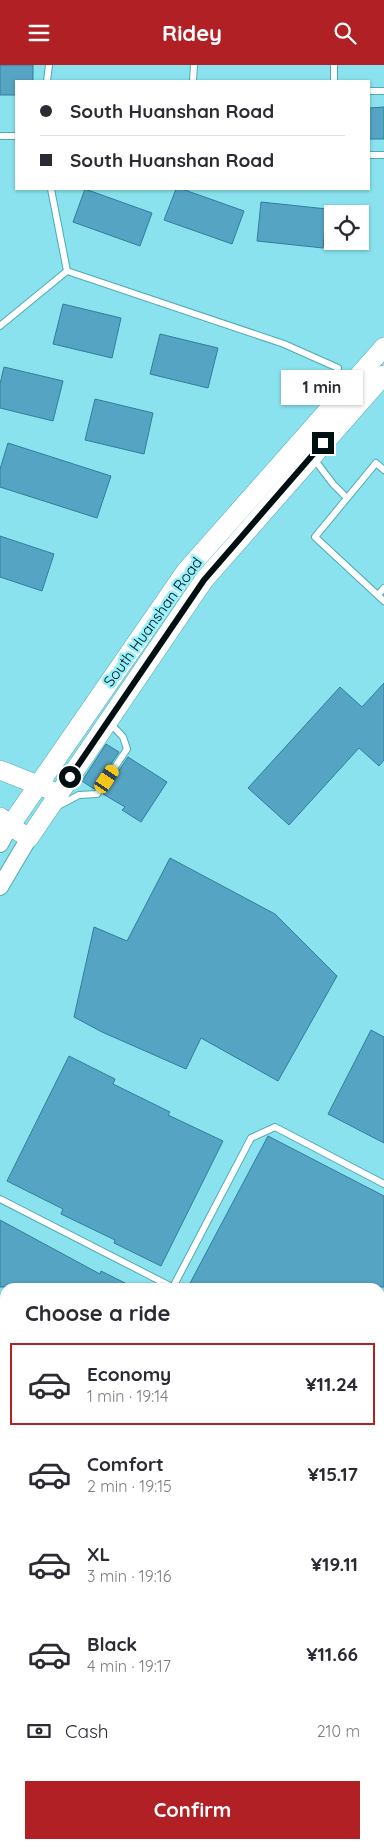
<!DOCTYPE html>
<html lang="en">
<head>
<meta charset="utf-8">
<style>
	:root { --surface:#fff; --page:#f2f2f3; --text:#2b2b33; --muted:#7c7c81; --line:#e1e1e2; --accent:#b12025 }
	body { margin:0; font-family:Quicksand,sans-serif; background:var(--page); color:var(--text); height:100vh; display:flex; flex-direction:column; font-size:19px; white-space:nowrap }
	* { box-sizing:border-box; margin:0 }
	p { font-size:16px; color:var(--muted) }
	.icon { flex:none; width:28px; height:28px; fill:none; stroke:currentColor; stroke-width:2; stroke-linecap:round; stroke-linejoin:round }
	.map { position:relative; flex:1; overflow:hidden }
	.sheet { position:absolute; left:0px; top:1218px; width:385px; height:566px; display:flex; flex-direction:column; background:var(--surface); border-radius:15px 15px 0 0; box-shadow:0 1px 4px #0004 }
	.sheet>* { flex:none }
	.banner { position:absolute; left:15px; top:15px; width:355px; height:110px; border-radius:0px; box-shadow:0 1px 4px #0004; display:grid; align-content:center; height:110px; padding:0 25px; background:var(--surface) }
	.fabs { position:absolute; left:324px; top:140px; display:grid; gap:10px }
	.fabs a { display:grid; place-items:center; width:45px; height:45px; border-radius:0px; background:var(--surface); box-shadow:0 1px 4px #0004; font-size:25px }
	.end { position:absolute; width:22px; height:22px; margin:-11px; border:6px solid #000f11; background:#fff; box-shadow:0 0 0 2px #fff }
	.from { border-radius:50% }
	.bubble { position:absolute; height:35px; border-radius:0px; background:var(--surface); box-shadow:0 1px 4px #0004; font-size:16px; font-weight:700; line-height:35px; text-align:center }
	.car { position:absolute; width:15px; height:30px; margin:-15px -8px; border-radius:6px; box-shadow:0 0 4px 1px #0007; background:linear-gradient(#f5c518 24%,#345 0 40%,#f5c518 0 76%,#345 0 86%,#f5c518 0) }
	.banner b { display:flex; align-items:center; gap:18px; height:48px; font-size:19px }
	.banner b+b { border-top:1px solid var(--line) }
	.banner i { width:12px; height:12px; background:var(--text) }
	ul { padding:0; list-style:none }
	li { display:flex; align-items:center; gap:15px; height:82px; margin:0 10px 8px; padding:0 15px; border:2px solid transparent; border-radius:0px }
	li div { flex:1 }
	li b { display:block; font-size:19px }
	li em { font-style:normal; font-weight:700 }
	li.active { border-color:var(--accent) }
	li>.icon { width:45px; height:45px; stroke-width:1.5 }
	h2 { padding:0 25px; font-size:22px; line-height:60px }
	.pay { display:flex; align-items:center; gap:12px; height:55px; padding:0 25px; font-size:19px }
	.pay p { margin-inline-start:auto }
	.primary-button { display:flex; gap:10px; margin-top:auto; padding:10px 25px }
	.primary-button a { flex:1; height:58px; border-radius:0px; background:var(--accent); color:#fff; font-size:20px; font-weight:700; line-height:58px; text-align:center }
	header { display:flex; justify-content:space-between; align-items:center; height:65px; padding:0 25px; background:var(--accent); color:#fff; font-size:22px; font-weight:700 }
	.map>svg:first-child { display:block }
	.water { fill:#976998 }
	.building { fill:#56a4c3; stroke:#307e9b }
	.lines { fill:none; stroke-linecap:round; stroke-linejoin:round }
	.service-casing { stroke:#4faab4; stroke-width:8 }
	.minor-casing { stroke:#4faab4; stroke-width:14 }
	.tertiary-casing { stroke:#4faab4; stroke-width:18 }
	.secondary-casing { stroke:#4faab4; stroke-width:20 }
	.service { stroke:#fff; stroke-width:6 }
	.minor { stroke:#fff; stroke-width:12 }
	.tertiary { stroke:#fff; stroke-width:16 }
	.secondary { stroke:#fff; stroke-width:19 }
	.route { stroke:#000f11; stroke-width:6 }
	.labels { text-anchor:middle; stroke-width:5; stroke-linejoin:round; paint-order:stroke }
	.street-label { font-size:15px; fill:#000f11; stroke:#96f0fb }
</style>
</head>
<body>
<header><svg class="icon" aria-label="menu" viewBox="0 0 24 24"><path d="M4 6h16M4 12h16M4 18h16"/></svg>Ridey<svg class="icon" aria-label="search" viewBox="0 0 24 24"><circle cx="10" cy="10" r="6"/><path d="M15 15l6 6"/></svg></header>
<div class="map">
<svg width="384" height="1783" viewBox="0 0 384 1783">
	<rect width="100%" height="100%" fill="#89e2ed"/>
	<path class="water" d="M384 1637V1783H248L252 1779H380V1641Z"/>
	<path class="building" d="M0 0H33V16H16V30H0Z
		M384 42V74H369V43Z
		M85 124 152 148 140 181 73 157Z
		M176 124H182L244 146 232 179 164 155Z
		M261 137 327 144 323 183 257 176Z
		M63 239 121 253 112 293 53 279Z
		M160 269 218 283 208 323 150 309Z
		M4 302 63 316 53 356 0 343V319Z
		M95 334 153 348 144 389 85 375Z
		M8 378 111 411 97 453 0 422V404Z
		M0 471 54 489 42 526 0 512Z
		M384 618V695L379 701 359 683 289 760 248 723 340 622 362 642Z
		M106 679 119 687 94 724 82 716Z
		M128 692 167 717 141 757 122 745 125 742 103 729Z
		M170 793 275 849 337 911 278 1016 201 973 186 1004 102 967 74 952 94 862 127 876Z
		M371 965 384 972V1078L328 1049Z
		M69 991 115 1014 113 1019 170 1047 168 1050 223 1076 161 1201 114 1178 115 1175 61 1149 63 1144 7 1116Z
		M268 1071 384 1131V1222H188Z
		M0 1155 100 1209 101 1206 133 1222H0Z"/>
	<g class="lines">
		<defs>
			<path id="service" d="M47 16 49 0
				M193 16 194 0
				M334 16V0
				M369 26H384
				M0 71H16
				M369 90H384
				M51 124 67 206
				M0 261 67 206 284 279 338 303
				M314 394 333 419 347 433
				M384 405 376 398 315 472 384 536
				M378 530 384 523
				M58 741 79 730 97 729 127 684 123 672 110 658
				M0 1134 172 1222
				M173 1222 251 1073 275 1062 384 1119
				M380 1488 384 1480"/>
			<path id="minor" d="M0 1678 5 1689
				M72 1779 77 1783"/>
			<path id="tertiary" d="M0 779 10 761
				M0 822 29 773"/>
			<path id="secondary" d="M0 705 48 724
				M0 752 10 761 29 773 204 515 384 310
				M10 761 186 506 384 282"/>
		</defs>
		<use href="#service" class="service-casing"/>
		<use href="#minor" class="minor-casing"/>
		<use href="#tertiary" class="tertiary-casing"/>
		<use href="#secondary" class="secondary-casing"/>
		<use href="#service" class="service"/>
		<use href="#minor" class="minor"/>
		<use href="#tertiary" class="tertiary"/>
		<use href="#secondary" class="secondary"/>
	</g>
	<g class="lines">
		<path class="route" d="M70 712 204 515 323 378"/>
	</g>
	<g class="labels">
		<g class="street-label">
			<text transform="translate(153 557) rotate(-54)" y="5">South Huanshan Road</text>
		</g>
	</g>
</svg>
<div class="fabs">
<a><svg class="icon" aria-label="locate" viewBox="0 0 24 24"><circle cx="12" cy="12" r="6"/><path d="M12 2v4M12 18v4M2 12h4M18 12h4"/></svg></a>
</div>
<i class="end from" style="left:70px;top:712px"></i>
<i class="end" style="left:323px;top:378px"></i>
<div class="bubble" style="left:281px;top:305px;width:82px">1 min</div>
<i class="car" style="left:107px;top:714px;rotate:34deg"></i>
<div class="banner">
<b><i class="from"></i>South Huanshan Road</b>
<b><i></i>South Huanshan Road</b>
</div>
<section class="sheet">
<h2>Choose a ride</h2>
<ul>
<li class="active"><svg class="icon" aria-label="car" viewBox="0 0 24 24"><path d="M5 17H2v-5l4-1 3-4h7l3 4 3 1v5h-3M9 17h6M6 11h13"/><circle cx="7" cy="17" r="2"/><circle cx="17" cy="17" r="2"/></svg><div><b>Economy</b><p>1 min · 19:14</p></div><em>¥11.24</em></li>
<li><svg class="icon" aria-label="car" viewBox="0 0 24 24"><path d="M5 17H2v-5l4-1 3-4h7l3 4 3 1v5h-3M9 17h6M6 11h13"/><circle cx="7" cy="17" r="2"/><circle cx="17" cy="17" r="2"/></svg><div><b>Comfort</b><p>2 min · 19:15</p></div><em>¥15.17</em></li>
<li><svg class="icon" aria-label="car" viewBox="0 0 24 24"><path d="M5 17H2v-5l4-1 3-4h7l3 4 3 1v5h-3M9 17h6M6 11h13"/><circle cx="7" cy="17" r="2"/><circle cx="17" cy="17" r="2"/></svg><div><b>XL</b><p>3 min · 19:16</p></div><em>¥19.11</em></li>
<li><svg class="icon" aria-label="car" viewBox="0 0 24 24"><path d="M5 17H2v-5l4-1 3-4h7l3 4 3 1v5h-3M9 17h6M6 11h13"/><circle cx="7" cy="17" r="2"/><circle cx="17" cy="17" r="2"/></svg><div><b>Black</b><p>4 min · 19:17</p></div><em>¥11.66</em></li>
</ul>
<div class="pay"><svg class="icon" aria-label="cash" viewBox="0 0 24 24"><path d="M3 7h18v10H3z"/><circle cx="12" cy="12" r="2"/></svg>Cash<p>210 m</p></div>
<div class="primary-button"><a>Confirm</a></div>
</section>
</div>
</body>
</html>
